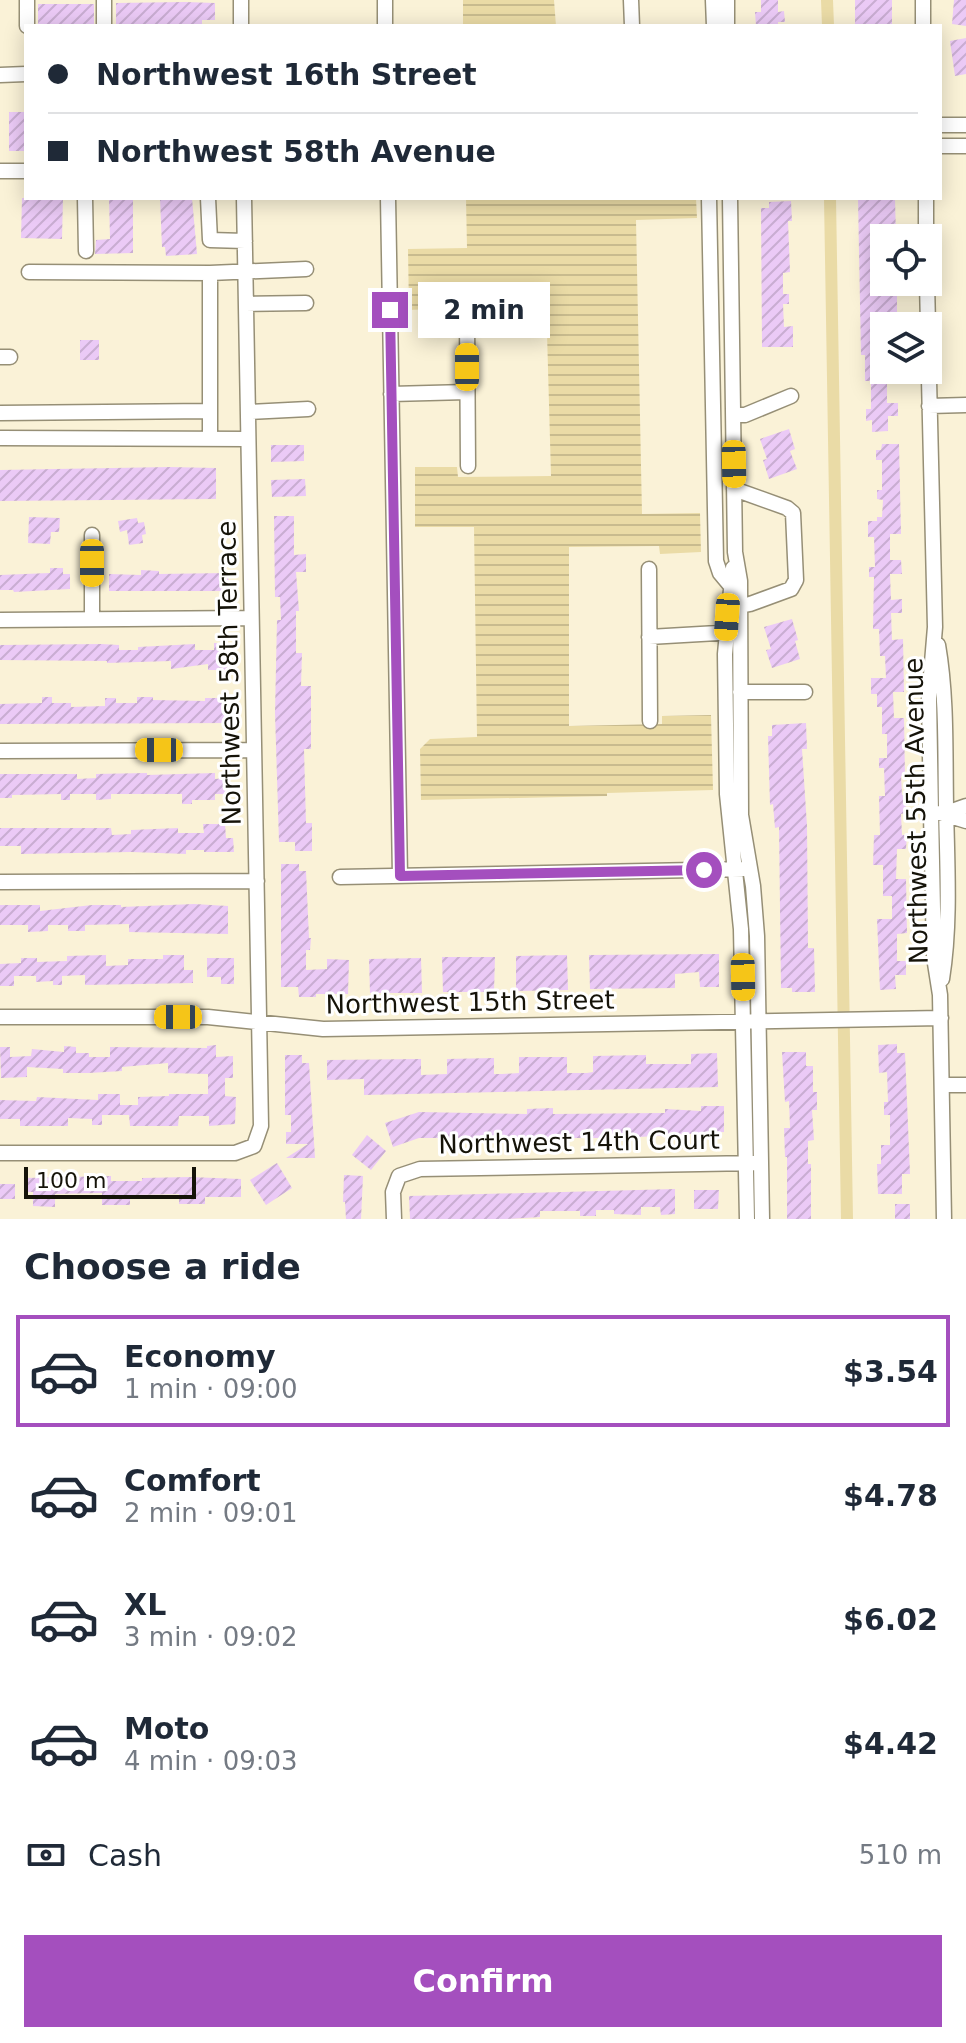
<!DOCTYPE html>
<html lang="en">
<head>
<meta charset="utf-8">
<style>
	:root { --surface:#fff; --page:#f6f6f7; --text:#1f2937; --muted:#747a83; --line:#e0e1e3; --accent:#a44fbe }
	body { margin:0; font-family:"DejaVu Sans",sans-serif; background:var(--page); color:var(--text); height:100vh; display:flex; flex-direction:column; font-size:30px; white-space:nowrap }
	* { box-sizing:border-box; margin:0 }
	p { font-size:26px; color:var(--muted) }
	.icon { flex:none; width:44px; height:44px; fill:none; stroke:currentColor; stroke-width:2; stroke-linecap:round; stroke-linejoin:round }
	.map { position:relative; height:1219px; overflow:hidden }
	.side { display:flex; flex-direction:column; background:var(--surface); flex:1 }
	.side>* { flex:none }
	.banner { position:absolute; left:24px; top:24px; width:918px; height:176px; border-radius:0px; box-shadow:0 4px 20px #0003; display:grid; align-content:center; height:176px; padding:0 24px; background:var(--surface) }
	.controls { position:absolute; left:870px; top:224px; display:grid; gap:16px }
	.controls a { display:grid; place-items:center; width:72px; height:72px; border-radius:0px; background:var(--surface); box-shadow:0 4px 20px #0003; font-size:40px }
	.scale { position:absolute; left:24px; bottom:20px; width:172px; box-sizing:border-box; padding-left:8px; border:4px solid #151309; border-top:0; font-size:22px; line-height:28px; white-space:nowrap; color:#151309; -webkit-text-stroke:6px #fff; paint-order:stroke }
	.end { position:absolute; width:36px; height:36px; margin:-18px; border:10px solid #a44fbe; background:#fff; box-shadow:0 0 0 4px #fff }
	.from { border-radius:50% }
	.bubble { position:absolute; height:56px; border-radius:0px; background:var(--surface); box-shadow:0 4px 20px #0003; font-size:26px; font-weight:800; line-height:56px; text-align:center }
	.car { position:absolute; width:24px; height:48px; margin:-24px -12px; border-radius:10px; box-shadow:0 0 6px 2px #0007; background:linear-gradient(#f5c518 24%,#345 0 40%,#f5c518 0 76%,#345 0 86%,#f5c518 0) }
	.banner b { display:flex; align-items:center; gap:28px; height:76px; font-size:30px }
	.banner b+b { border-top:2px solid var(--line) }
	.banner i { width:20px; height:20px; background:var(--text) }
	ul { padding:0; list-style:none }
	li { display:flex; align-items:center; gap:24px; height:112px; margin:0 16px 12px; padding:0 8px; border:4px solid transparent; border-radius:0px }
	li div { flex:1 }
	li b { display:block; font-size:30px }
	li em { font-style:normal; font-weight:800 }
	li.selected { border-color:var(--accent) }
	li>.icon { width:72px; height:72px; stroke-width:1.5 }
	h2 { padding:0 24px; font-size:36px; line-height:96px }
	.pay { display:flex; align-items:center; gap:20px; height:88px; padding:0 24px; font-size:30px }
	.pay p { margin-inline-start:auto }
	.action { display:flex; gap:16px; margin-top:auto; padding:16px 24px }
	.action a { flex:1; height:92px; border-radius:0px; background:var(--accent); color:#fff; font-size:32px; font-weight:800; line-height:92px; text-align:center }
	.map>svg:first-child { display:block }
	.water { fill:url(#water-rules) }
	.lines { fill:none; stroke-linecap:round; stroke-linejoin:round }
	.canal { stroke:#eadba6; stroke-width:12 }
	.building { fill:url(#building-hatch) }
	.minor-casing { stroke:#968f76; stroke-width:17 }
	.minor { stroke:#fff; stroke-width:14 }
	.route { stroke:#a44fbe; stroke-width:10 }
	.labels { text-anchor:middle; stroke-width:6; stroke-linejoin:round; paint-order:stroke }
	.street-label { font-size:26px; fill:#151309; stroke:#fff }
</style>
</head>
<body>
<div class="map">
<svg width="966" height="1219" viewBox="0 0 966 1219">
	<defs>
		<pattern id="water-rules" width="6" height="5" patternUnits="userSpaceOnUse" patternTransform="scale(2)"><rect width="6" height="5" fill="#eadba6"/><path d="M0 2.5h6" fill="none" stroke="#c8bb8e"/></pattern>
		<pattern id="building-hatch" width="6" height="6" patternUnits="userSpaceOnUse" patternTransform="scale(2)"><rect width="6" height="6" fill="#ebcaf6"/><path d="M-1 1l2-2M0 6l6-6M5 7l2-2" fill="none" stroke="#c9add2"/></pattern>
	</defs>
	<rect width="100%" height="100%" fill="#faf2d7"/>
	<path class="water" d="M463 0H554L556 26H463Z
		M466 198H696L697 218 636 220 642 514 700 513 701 552 660 554 659 546 569 547V726L662 724V716L711 715 713 790 607 793V796L421 800 420 749 430 739 477 737 474 527H415V467H457L458 477 551 476 546 297 454 299V308L409 310 408 249 467 248Z"/>
	<g class="lines">
		<path class="canal" d="M827 0 828 26
			M830 198 847 1219"/>
	</g>
	<path class="building" d="M761 0H778V12L784 11 785 22H778V26H756L755 12H761Z
		M855 0H892V24L855 25Z
		M954 0H966V26L952 24Z
		M185 2 215 3V20H202V26H116V3Z
		M38 4H94V26H38Z
		M966 38V74L955 76 950 41Z
		M9 112H26V151H9Z
		M22 198H63L62 239 21 238Z
		M109 198H133V253L95 254 96 240 110 239Z
		M160 198H192L197 254 166 256 165 247H162Z
		M858 198H895L896 238H884V290L897 289V317H884V370H887V403H898V416H888V431L872 432V420L866 421V409H871V381H865V355H861Z
		M791 201 792 221H788L790 272 783 273V294H789V304H783L784 327 793 326V347H762L761 208H769V202Z
		M80 340H99V360H80Z
		M789 429 795 449 790 451 797 469 769 479 763 460 767 459 760 439Z
		M882 444H899L901 534H890V560H901L902 574H890L891 600 902 599V613H891L892 640 903 639 904 692H893L894 718H904L905 776H901L902 795H906V813L901 814 902 835H907L906 849H897L896 879H906L907 933 897 934V961H906V975H895L896 989 880 990 877 919H892V896H883V865H873L874 835H880L879 796H885L884 768H879V758H887V734H882V707H877V694H871V678H886L885 656H880L879 629H873L874 577H869V567H875L874 537H868V521H877V517H882L883 500 877 499V490H882V460H876V450H881Z
		M271 445H304V461L271 462Z
		M169 467 216 468V499L0 501V470Z
		M305 479 306 496 272 497 271 480Z
		M274 516H294V555L306 554V572H296L299 611H296V653H302L301 686H311V749H304L306 823H312V851H295V842H279L275 713 277 620H281L280 597H275Z
		M29 517 60 518 59 532H51L50 544 28 543Z
		M137 518 138 523 144 522 146 534 142 535 143 543 129 545 127 530 120 532 118 521Z
		M50 568H63V574H70V589L14 592 13 590H0V575L50 573Z
		M141 570 159 571V574L228 573 229 591H109V574L141 575Z
		M792 619 798 640 795 641 800 659 772 668 766 650 771 649 764 627Z
		M214 643H227V670H208V664L171 669V661L107 663V661L0 660V645L101 644 119 645V650H138V647L195 644V650H214Z
		M42 697H52V703H71V707L105 706V698H116V703H137V697H153V700L205 701V698H231V723L0 724V704L42 703Z
		M806 723 807 749H802L807 826 808 948H814L815 992H792V988H781L779 827 775 828 773 804 770 805 768 736H772V725Z
		M147 773V775L215 773V779L225 778 226 794H215V800H192V804H182V794H111V799L96 800V794H70V800H61V794L12 795V798H0V774H77V779L96 778V774Z
		M203 824H225L226 838H233L234 852H204V850H186V854L131 852 21 854V846H0V828H111L112 835 131 834V830L178 828V833H204Z
		M281 864H299V871H306L309 938H311L310 950H306V970L327 969V959L349 960 348 994H316V997H299L298 987H281Z
		M194 904 228 906V934L129 932V924L85 925V931H68V925H48V931L28 932V925H0V905H40V911L92 905H121V907Z
		M719 954V987H700L699 972 675 974V988L590 989 589 955Z
		M106 955V966L128 965V959H163V955H184V970H193V983L85 985V975L62 976V985H53V981L36 982V976H14V986H0V964L21 963V958H37V962L67 961V956Z
		M567 955 568 990 516 991V956Z
		M442 957H495L494 992H443Z
		M207 958H234V984H221V977H207Z
		M421 958 422 993H370L369 959Z
		M897 1044V1053H905L910 1174H902V1194H878L877 1164H881V1145H890V1115H884V1102H888L887 1072 879 1073 878 1045Z
		M216 1045V1057L233 1056V1078H225V1096L236 1097 235 1124 209 1126V1116H179L178 1126H130L129 1115H102V1125H92V1119L68 1118V1126H20V1119H0V1100L36 1101 37 1097 98 1100V1094H120V1105H138V1097L169 1096V1094H208V1074L168 1073V1063L122 1067V1071L89 1073H63V1069L27 1067V1077L1 1078 0 1047H10V1057L31 1056 32 1049 64 1052V1046L76 1047V1053H89V1057H110V1047L207 1048V1046Z
		M782 1052H806V1066H813V1092H817V1110H812L814 1140 808 1141V1164H811V1219H787V1157H785L784 1128H790L789 1101 785 1102Z
		M717 1053 718 1087 364 1095V1079L327 1080V1060L421 1059V1075L447 1074V1059L494 1058V1074H502L519 1073V1057H567V1073H587L593 1072V1056L646 1055V1064H691V1054Z
		M285 1055H302V1063H309L315 1158H286L308 1144H286V1132H291V1115H285Z
		M701 1106H724V1132L622 1138H419L393 1147 385 1123 419 1112 527 1114V1109L553 1108V1114L665 1113V1109L701 1111Z
		M367 1135 386 1151 371 1170 352 1155Z
		M277 1163 292 1188 266 1205 250 1180Z
		M344 1175 363 1176 361 1219H346L345 1202H343Z
		M111 1176V1181H142V1178L190 1177 241 1179V1197H205V1204H179V1194L130 1195V1205H102V1193L55 1194V1207L33 1206V1192H24V1178Z
		M0 1184H15V1199H0Z
		M675 1189V1214L661 1215 660 1207H641V1215L614 1214V1210H596V1216H580V1211H540V1217L506 1219H410L409 1196Z
		M694 1190H719L718 1209H694Z
		M895 1204H910V1219H895Z"/>
	<g class="lines">
		<defs>
			<path id="minor" d="M104 0V26
				M241 0V26
				M385 0V26
				M631 0 632 26
				M713 0 714 26
				M727 0V26
				M923 0V26
				M27 26V0
				M0 75 26 74
				M940 125H966
				M940 146H966
				M0 171H26
				M85 198 86 251
				M208 198 210 240 245 241
				M388 198 400 876
				M709 198 716 561 720 573 730 585
				M730 198 735 552 740 581 741 815 753 886 757 936 762 1219
				M926 198V238
				M29 272 210 273V439
				M210 273 306 269
				M927 282 928 326
				M246 304 306 303
				M467 317 468 466
				M928 338 935 627 929 698 931 813 934 957 940 995 944 1219
				M0 357H10
				M391 394 467 392
				M929 406 966 405
				M248 412 308 409
				M0 413 210 411
				M733 415H745L791 396
				M0 438 248 439
				M734 489 787 508 793 513 796 580 791 589 750 604 740 606
				M92 535V619
				M733 568 725 654 727 794 741 929 747 1219
				M649 569 650 721
				M0 620 251 618
				M649 637 735 632
				M938 645C947 697 945 752 946 806 947 863 951 922 942 979
				M740 692H805
				M0 751 254 750
				M940 813 966 821
				M946 813 966 806
				M340 877 744 869
				M0 882 257 881
				M0 1017H208L323 1029 941 1018
				M942 1085H966
				M0 1153H235L254 1146 261 1126 244 198
				M394 1219 393 1192 399 1176 420 1169 754 1163"/>
		</defs>
		<use href="#minor" class="minor-casing"/>
		<use href="#minor" class="minor"/>
	</g>
	<g class="lines">
		<path class="route" d="M390 310 400 876 704 870"/>
	</g>
	<g class="labels">
		<g class="street-label">
			<text transform="translate(229 673) rotate(-91)" y="9">Northwest 58th Terrace</text>
			<text transform="translate(916 811) rotate(-91)" y="9">Northwest 55th Avenue</text>
			<text transform="translate(470 1002) rotate(-1)" y="9">Northwest 15th Street</text>
			<text transform="translate(579 1142) rotate(-1)" y="9">Northwest 14th Court</text>
		</g>
	</g>
</svg>
<div class="controls">
<a><svg class="icon" aria-label="locate" viewBox="0 0 24 24"><circle cx="12" cy="12" r="6"/><path d="M12 2v4M12 18v4M2 12h4M18 12h4"/></svg></a>
<a><svg class="icon" aria-label="layers" viewBox="0 0 24 24"><path d="M12 4l9 5-9 5-9-5zM3 14l9 5 9-5"/></svg></a>
</div>
<div class="scale">100 m</div>
<i class="end from" style="left:704px;top:870px"></i>
<i class="end" style="left:390px;top:310px"></i>
<div class="bubble" style="left:418px;top:282px;width:132px">2 min</div>
<i class="car" style="left:467px;top:367px;rotate:0deg"></i>
<i class="car" style="left:734px;top:464px;rotate:179deg"></i>
<i class="car" style="left:92px;top:563px;rotate:180deg"></i>
<i class="car" style="left:727px;top:617px;rotate:184deg"></i>
<i class="car" style="left:159px;top:750px;rotate:270deg"></i>
<i class="car" style="left:743px;top:977px;rotate:179deg"></i>
<i class="car" style="left:178px;top:1017px;rotate:270deg"></i>
<div class="banner">
<b><i class="from"></i>Northwest 16th Street</b>
<b><i></i>Northwest 58th Avenue</b>
</div>
</div>
<section class="side">
<h2>Choose a ride</h2>
<ul>
<li class="selected"><svg class="icon" aria-label="car" viewBox="0 0 24 24"><path d="M5 17H2v-5l4-1 3-4h7l3 4 3 1v5h-3M9 17h6M6 11h13"/><circle cx="7" cy="17" r="2"/><circle cx="17" cy="17" r="2"/></svg><div><b>Economy</b><p>1 min · 09:00</p></div><em>$3.54</em></li>
<li><svg class="icon" aria-label="car" viewBox="0 0 24 24"><path d="M5 17H2v-5l4-1 3-4h7l3 4 3 1v5h-3M9 17h6M6 11h13"/><circle cx="7" cy="17" r="2"/><circle cx="17" cy="17" r="2"/></svg><div><b>Comfort</b><p>2 min · 09:01</p></div><em>$4.78</em></li>
<li><svg class="icon" aria-label="car" viewBox="0 0 24 24"><path d="M5 17H2v-5l4-1 3-4h7l3 4 3 1v5h-3M9 17h6M6 11h13"/><circle cx="7" cy="17" r="2"/><circle cx="17" cy="17" r="2"/></svg><div><b>XL</b><p>3 min · 09:02</p></div><em>$6.02</em></li>
<li><svg class="icon" aria-label="car" viewBox="0 0 24 24"><path d="M5 17H2v-5l4-1 3-4h7l3 4 3 1v5h-3M9 17h6M6 11h13"/><circle cx="7" cy="17" r="2"/><circle cx="17" cy="17" r="2"/></svg><div><b>Moto</b><p>4 min · 09:03</p></div><em>$4.42</em></li>
</ul>
<div class="pay"><svg class="icon" aria-label="cash" viewBox="0 0 24 24"><path d="M3 7h18v10H3z"/><circle cx="12" cy="12" r="2"/></svg>Cash<p>510 m</p></div>
<div class="action"><a>Confirm</a></div>
</section>
</body>
</html>
